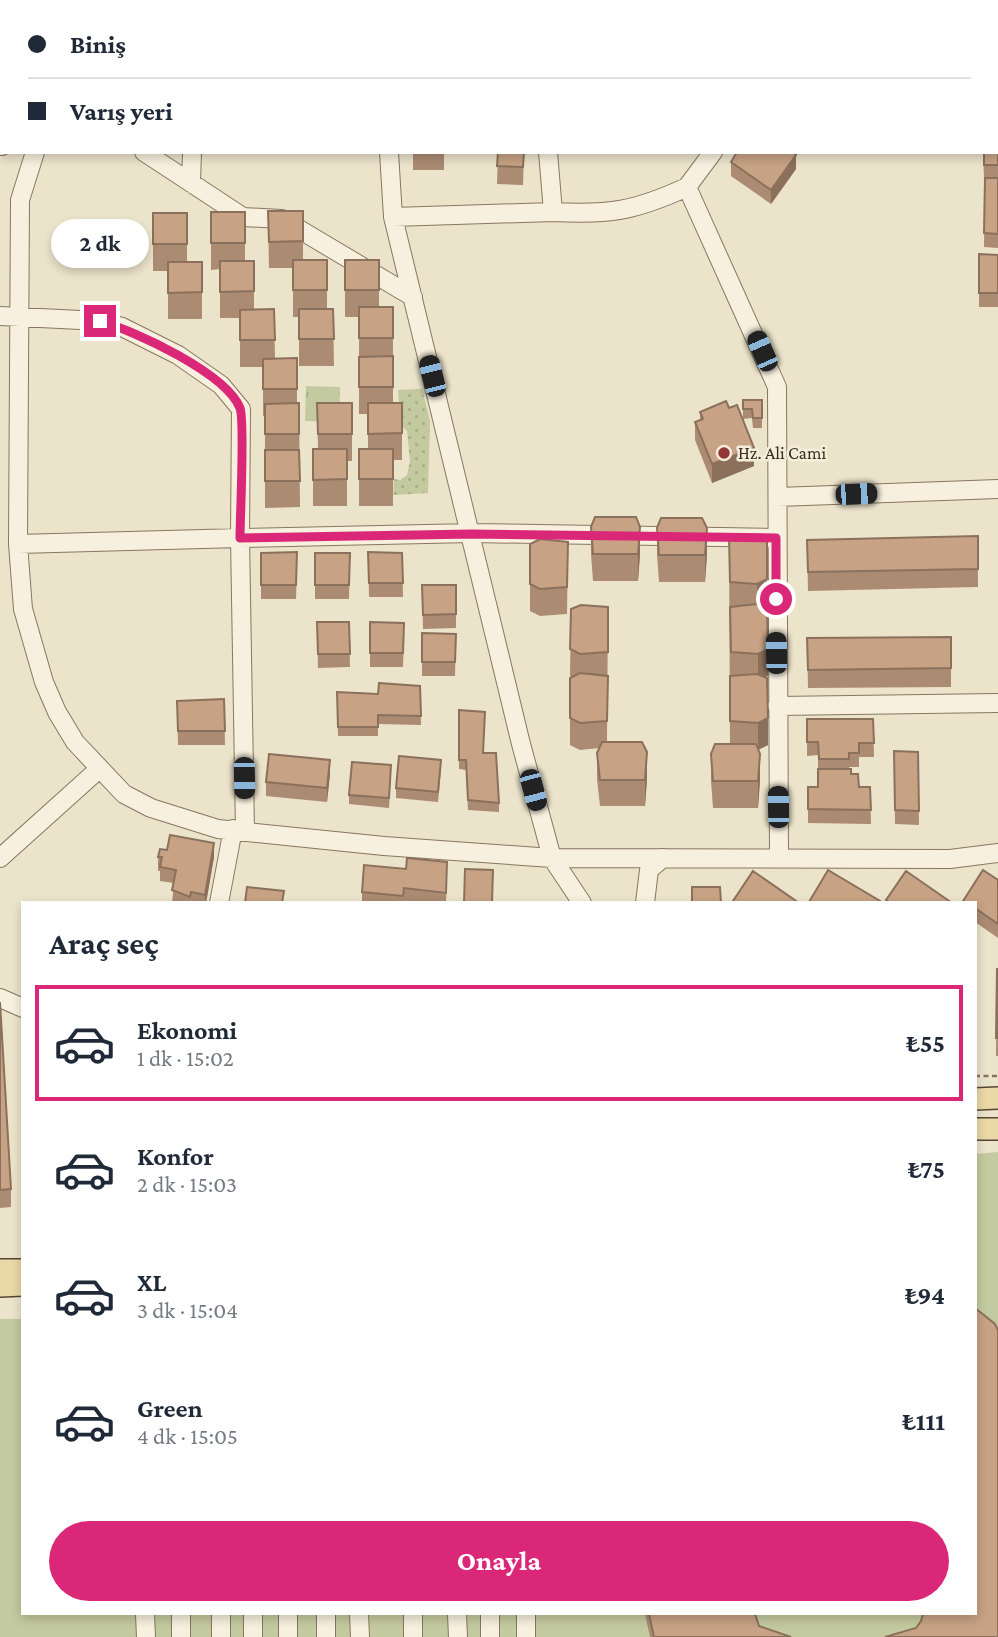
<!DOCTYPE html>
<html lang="tr">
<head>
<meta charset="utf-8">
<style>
	:root { --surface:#fff; --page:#f2f2f3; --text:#1f2937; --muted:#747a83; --line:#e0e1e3; --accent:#db2777 }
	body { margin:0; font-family:"Crimson Pro",serif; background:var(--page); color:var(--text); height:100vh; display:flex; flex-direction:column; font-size:26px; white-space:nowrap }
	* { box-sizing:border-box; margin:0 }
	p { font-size:23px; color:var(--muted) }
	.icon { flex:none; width:38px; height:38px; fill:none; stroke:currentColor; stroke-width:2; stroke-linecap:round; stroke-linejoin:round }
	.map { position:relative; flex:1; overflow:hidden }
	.panel { position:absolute; left:21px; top:901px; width:956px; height:714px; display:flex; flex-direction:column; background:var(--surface); border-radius:0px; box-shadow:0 4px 10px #0003 }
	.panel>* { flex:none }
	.banner { position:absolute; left:0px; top:0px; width:999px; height:154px; box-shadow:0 4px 10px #0003; display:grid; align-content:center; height:154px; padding:0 28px; background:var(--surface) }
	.end { position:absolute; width:32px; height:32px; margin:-16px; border:9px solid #db2777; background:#fff; box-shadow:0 0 0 4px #fff }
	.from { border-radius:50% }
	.bubble { position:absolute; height:49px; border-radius:24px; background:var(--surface); box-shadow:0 4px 10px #0003; font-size:23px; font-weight:700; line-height:49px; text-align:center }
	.car { position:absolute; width:21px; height:42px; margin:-21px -10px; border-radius:9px; box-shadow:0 0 5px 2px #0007; background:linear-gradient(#222 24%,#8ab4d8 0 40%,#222 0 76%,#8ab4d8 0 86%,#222 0) }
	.banner b { display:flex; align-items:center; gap:24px; height:66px; font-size:26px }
	.banner b+b { border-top:2px solid var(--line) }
	.banner i { width:18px; height:18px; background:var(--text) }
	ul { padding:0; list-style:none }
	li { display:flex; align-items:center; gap:21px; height:116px; margin:0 14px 10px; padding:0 14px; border:4px solid transparent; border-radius:0px }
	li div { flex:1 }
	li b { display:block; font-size:26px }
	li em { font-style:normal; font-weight:700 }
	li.current { border-color:var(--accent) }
	li>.icon { width:63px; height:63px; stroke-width:1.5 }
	h2 { padding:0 28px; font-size:32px; line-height:84px }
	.primary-button { display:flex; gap:14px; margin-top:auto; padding:14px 28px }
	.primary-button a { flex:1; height:80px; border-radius:42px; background:var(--accent); color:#fff; font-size:28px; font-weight:700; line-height:80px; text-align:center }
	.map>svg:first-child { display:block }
	.grass { fill:url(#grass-dots) }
	.park { fill:url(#park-tufts) }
	.garden { fill:#c4ca9f }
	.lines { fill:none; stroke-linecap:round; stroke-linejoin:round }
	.minor-casing { stroke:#887660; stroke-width:20 }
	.major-casing { stroke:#564534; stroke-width:24 }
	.path { stroke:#887660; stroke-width:2.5; stroke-dasharray:5 3.5; stroke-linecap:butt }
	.minor { stroke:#f7f0de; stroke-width:18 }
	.major { stroke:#ebd8a7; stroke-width:21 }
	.wall { fill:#ab8b72 }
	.shaded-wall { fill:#8b715c }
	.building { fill:#c7a284; stroke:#8b715c; stroke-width:2 }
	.route { stroke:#db2777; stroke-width:9 }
	.poi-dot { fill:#923735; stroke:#f4edda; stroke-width:2.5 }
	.labels { text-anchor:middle; stroke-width:5; stroke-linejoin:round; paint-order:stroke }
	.poi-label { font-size:18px; fill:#3a2e22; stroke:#f4edda; text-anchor:start }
</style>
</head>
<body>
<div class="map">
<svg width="998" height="1637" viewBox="0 0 998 1637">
	<defs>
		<pattern id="grass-dots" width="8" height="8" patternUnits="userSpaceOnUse" patternTransform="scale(1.75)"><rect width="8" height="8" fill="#c4ca9f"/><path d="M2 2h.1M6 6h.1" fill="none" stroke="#a9ae89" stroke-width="1.8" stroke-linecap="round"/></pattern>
		<pattern id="park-tufts" width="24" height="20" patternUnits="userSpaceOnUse" patternTransform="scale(1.75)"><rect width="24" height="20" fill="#c4ca9f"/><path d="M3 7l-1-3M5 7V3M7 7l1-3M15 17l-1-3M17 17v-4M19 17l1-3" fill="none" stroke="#a9ae89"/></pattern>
	</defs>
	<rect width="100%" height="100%" fill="#ece3cb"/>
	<path class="grass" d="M422 389 430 421 428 493 393 495 394 479 400 480 407 475 410 461 407 431 400 425 398 390Z"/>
	<path class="park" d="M306 386 340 387 339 422 305 421Z"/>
	<path class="garden" d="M998 1152V1637H0V1319H23V1614H975V1154Z"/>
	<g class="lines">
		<defs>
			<path id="minor" d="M544 0 545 2
				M695 0 696 2
				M137 2V0
				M388 2V0
				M820 2 821 0
				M0 145 2 146
				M35 152 20 200 18 544 23 609 44 682 57 712 75 742 124 794 151 808 218 829 384 846 552 858 950 859 998 853
				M144 152 243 217 282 219 413 297
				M389 152 393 217 521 744 552 858 582 903
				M713 152 687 187 777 387 779 857
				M191 183 192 152
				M553 212C609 215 635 211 687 187
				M393 217 553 212 548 152
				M0 316 100 321 122 327 178 355 221 385 241 409 240 538 18 544
				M778 497 998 489
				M777 706 998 703
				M245 831 240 538 472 533 776 538
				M0 858 99 769
				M219 903 233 829
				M645 903 649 870 663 858
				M0 998 23 1008
				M145 1614 146 1637
				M181 1614V1637
				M221 1614V1637
				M253 1614V1637
				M359 1614 360 1637
				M457 1614 458 1637
				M490 1614V1637
				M288 1637V1614
				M326 1637V1614
				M413 1637V1614
				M526 1637V1614"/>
			<path id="major" d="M975 1099 998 1098
				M975 1129H998
				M0 1270H23
				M0 1286 23 1285"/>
		</defs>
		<use href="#minor" class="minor-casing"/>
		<use href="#major" class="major-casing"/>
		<path class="path" d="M975 1076H998"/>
		<use href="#minor" class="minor"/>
		<use href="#major" class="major"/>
	</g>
	<path class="wall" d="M645 0H677V2H645Z
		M768 0H790L789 2H771Z
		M998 136V248L984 247 985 179H984L983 152Z
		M413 152H444V170H413Z
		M498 152H524L523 185 497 184Z
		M731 162 796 169 771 204 731 176Z
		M268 211H303V260H327V309H333L334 366H299V317H293V268H269Z
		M211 212H245V261H254V309H274L275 359 297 358V403H299L300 507 265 508V416H263V367H240V318H220V269L211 270Z
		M153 213H187V262H202V319H168V271H153Z
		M979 254 998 255V307H979Z
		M345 260H379V307H393V403H402V460H393V506H359V449H368V414H359V317H345Z
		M743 400H762V428H753L752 418 743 419Z
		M317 403H352V461H347V506H313V449H318Z
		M700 412 754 466 712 483 695 440V422L700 420Z
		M591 527 640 554 638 581H593L591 554Z
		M657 528 707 554 705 582H659L657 555Z
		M757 535 767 606 765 607 768 676 765 677 768 745 759 749 760 780 758 808H713L711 781V754L730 744 729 537Z
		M978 536V587L808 591 807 540Z
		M568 542 567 614 540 616 530 611V544Z
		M368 552 402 553 403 597H369Z
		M261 553 297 566 296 599H261Z
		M315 553H350L349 599H315Z
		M422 585H456V628L423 629Z
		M608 607 607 742 647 779 645 806H600L597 779V753L599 748 580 750 570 745V678L572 677 570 676 571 609Z
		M317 622H349L350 667 318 668Z
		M370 622 404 637 403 667H370Z
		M422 633 456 634 455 676H422Z
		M951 637V687L808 688 807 638Z
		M420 686 421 725 378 724V736H338L337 692 378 694Z
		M224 699 225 745H178L177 701Z
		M459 710 484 753 499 803V812L468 810 466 770 459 769Z
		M807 719H873L874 757H859V767H849L851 774 859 787H870L871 824 808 823V787H818V755L807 756Z
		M894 751 918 752 919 825 895 824Z
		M441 770 438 802 396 798V788Z
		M330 774 327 802 266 796V782Z
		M391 774 389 808 349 804V795Z
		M158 857H214L206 903H172L174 883 160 881V871H158Z
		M447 876 446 903H415L404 902 403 903H362V892Z
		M998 880V938L975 922V903H963V901Z
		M997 969H998V1056H996Z
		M0 1002 11 1189V1207L0 1208Z
		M645 1614H755L759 1626 791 1637H650Z"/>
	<path class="shaded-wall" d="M796 155V169L771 204V190Z
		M754 448V466L712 483V464Z
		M640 527V554L638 581V554Z
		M707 528V554L705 582V555Z
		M767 579V606L757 611V584Z
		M768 649V676L758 680V654Z
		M768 718V745L758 750V723Z
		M647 752V779L645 806V780Z
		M760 754V780L758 808V781Z
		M330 760V774L327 802V788Z
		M214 843V857L206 903H205V895Z"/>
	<path class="building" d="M31 0H79L75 2H31Z
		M414 0H445V2H414Z
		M497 0H529L530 2H498Z
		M835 0H878L879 1 878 2H834Z
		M998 136V165H984V152H998Z
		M498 152H524L523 167 497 166Z
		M737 152H792L796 155 771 190 731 162Z
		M985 178H998V234L984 233Z
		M268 211H303V241L269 242Z
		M211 212H245V243H211Z
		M153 213H187V244H153Z
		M979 254 998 255V293H979Z
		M293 260H327V290H293Z
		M345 260H379V290H345Z
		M220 261H254V291L220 292Z
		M168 262H202V292L168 293Z
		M359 307H393V338H359Z
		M274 309 275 340H240V310Z
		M299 309H333L334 339H299Z
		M393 356V387H359V357Z
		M297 358V389H263V359Z
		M743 400H762V418H753L752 409H743Z
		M726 401 729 408 737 405 754 448 712 464 695 422 703 419 700 412Z
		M299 403V434H265V404Z
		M317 403H352V434H318Z
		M368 403H402V433L368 434Z
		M313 449H347V479L313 480Z
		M359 449H393V479H359Z
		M265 450H299L300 481H265Z
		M595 517H636L640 527 638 554H593L591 527Z
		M661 518H702L707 528 705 555H659L657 528Z
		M757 535 767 539V579L757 584 730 582 729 537Z
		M978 536V569L808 572 807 540Z
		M540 539 568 542 567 587 540 589 530 584V544Z
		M297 552 296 585H261V553Z
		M368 552 402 553 403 583H369Z
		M315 553H350L349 585H315Z
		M422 585H456V614L423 615Z
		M757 604 767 609 768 649 758 654 731 652 730 607Z
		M581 605 608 607V652L580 654 570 649 571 609Z
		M317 622H349L350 654H318Z
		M370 622 404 623 403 653H370Z
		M422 633 456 634 455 662H422Z
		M951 637V668L808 670 807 638Z
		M580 673 608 676 607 721 580 723 570 718V678Z
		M757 674 767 678 768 718 758 723 730 721V676Z
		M379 683 420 686 421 716 378 715V727H338L337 692 378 694Z
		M224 699 225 731H178L177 701Z
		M459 710 485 712 483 753H496L499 803 468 800 466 760H459Z
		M807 719H873L874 743H859V753H849V759H819L818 742H807Z
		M602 742H642L647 752 645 780H600L597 753Z
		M715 744H756L760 754 758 781H713L711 754Z
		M894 751 918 752 919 811 895 810Z
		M269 754 330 760 327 788 266 782Z
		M399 756 441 760 438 792 396 788Z
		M352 762 391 765 389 798 349 795Z
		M818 769H851V774H858L859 787H870L871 810 808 809V787H818Z
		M170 835 214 843 205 895 191 892 190 897 172 890 176 870 160 867 162 857H158L160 849 167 850Z
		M407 858 447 862 446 893 404 888 403 896 362 892 364 865 406 869Z
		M465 869 493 870 492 903H464Z
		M828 870 880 901 878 903H811L809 902Z
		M983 870 998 880V924L975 908V903H967L963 901Z
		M753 871 799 903H736L733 901Z
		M906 871 952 903H890L886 900Z
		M247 887 284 891 282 903H245Z
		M692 887H720L721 903H692Z
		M997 969H998V1038H996Z
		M0 1002 11 1189 0 1190Z
		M975 1308 995 1324 998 1330V1637H885L916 1628 921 1621 923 1614H975Z
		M649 1614H755L759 1626 791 1637H654Z"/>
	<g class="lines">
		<path class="route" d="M100 321C135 331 226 373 240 408 245 421 240 517 240 538L472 534 776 538V599"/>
	</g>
	<circle class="poi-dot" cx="724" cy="453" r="7"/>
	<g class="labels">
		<g class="poi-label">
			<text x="738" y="459">Hz. Ali Cami</text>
		</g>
	</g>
</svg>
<i class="end from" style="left:776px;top:599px"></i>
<i class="end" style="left:100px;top:321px"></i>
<div class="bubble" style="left:51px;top:219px;width:98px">2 dk</div>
<i class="car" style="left:762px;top:351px;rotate:336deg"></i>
<i class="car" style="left:432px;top:376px;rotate:346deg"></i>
<i class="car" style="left:856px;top:494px;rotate:88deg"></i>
<i class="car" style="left:776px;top:653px;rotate:359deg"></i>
<i class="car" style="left:244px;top:778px;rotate:179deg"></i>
<i class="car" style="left:533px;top:790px;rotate:165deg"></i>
<i class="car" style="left:778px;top:807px;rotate:359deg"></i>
<div class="banner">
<b><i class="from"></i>Biniş</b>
<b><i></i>Varış yeri</b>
</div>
<section class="panel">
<h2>Araç seç</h2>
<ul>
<li class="current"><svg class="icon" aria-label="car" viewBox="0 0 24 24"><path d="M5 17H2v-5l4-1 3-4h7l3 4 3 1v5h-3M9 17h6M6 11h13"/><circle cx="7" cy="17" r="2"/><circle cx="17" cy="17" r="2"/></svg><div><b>Ekonomi</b><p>1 dk · 15:02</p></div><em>₺55</em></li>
<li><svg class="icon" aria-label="car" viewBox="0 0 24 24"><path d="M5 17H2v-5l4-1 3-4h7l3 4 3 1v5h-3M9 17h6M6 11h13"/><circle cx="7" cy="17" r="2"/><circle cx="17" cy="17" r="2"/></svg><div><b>Konfor</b><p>2 dk · 15:03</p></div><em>₺75</em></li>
<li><svg class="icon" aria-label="car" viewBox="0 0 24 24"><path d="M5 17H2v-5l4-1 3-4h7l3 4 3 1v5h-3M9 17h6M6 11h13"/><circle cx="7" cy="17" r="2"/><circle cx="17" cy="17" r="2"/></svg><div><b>XL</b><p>3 dk · 15:04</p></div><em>₺94</em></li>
<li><svg class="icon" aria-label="car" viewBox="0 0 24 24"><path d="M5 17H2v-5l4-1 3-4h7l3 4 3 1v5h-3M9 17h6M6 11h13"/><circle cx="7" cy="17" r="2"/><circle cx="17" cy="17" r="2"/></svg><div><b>Green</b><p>4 dk · 15:05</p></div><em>₺111</em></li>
</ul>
<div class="primary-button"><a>Onayla</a></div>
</section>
</div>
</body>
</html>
